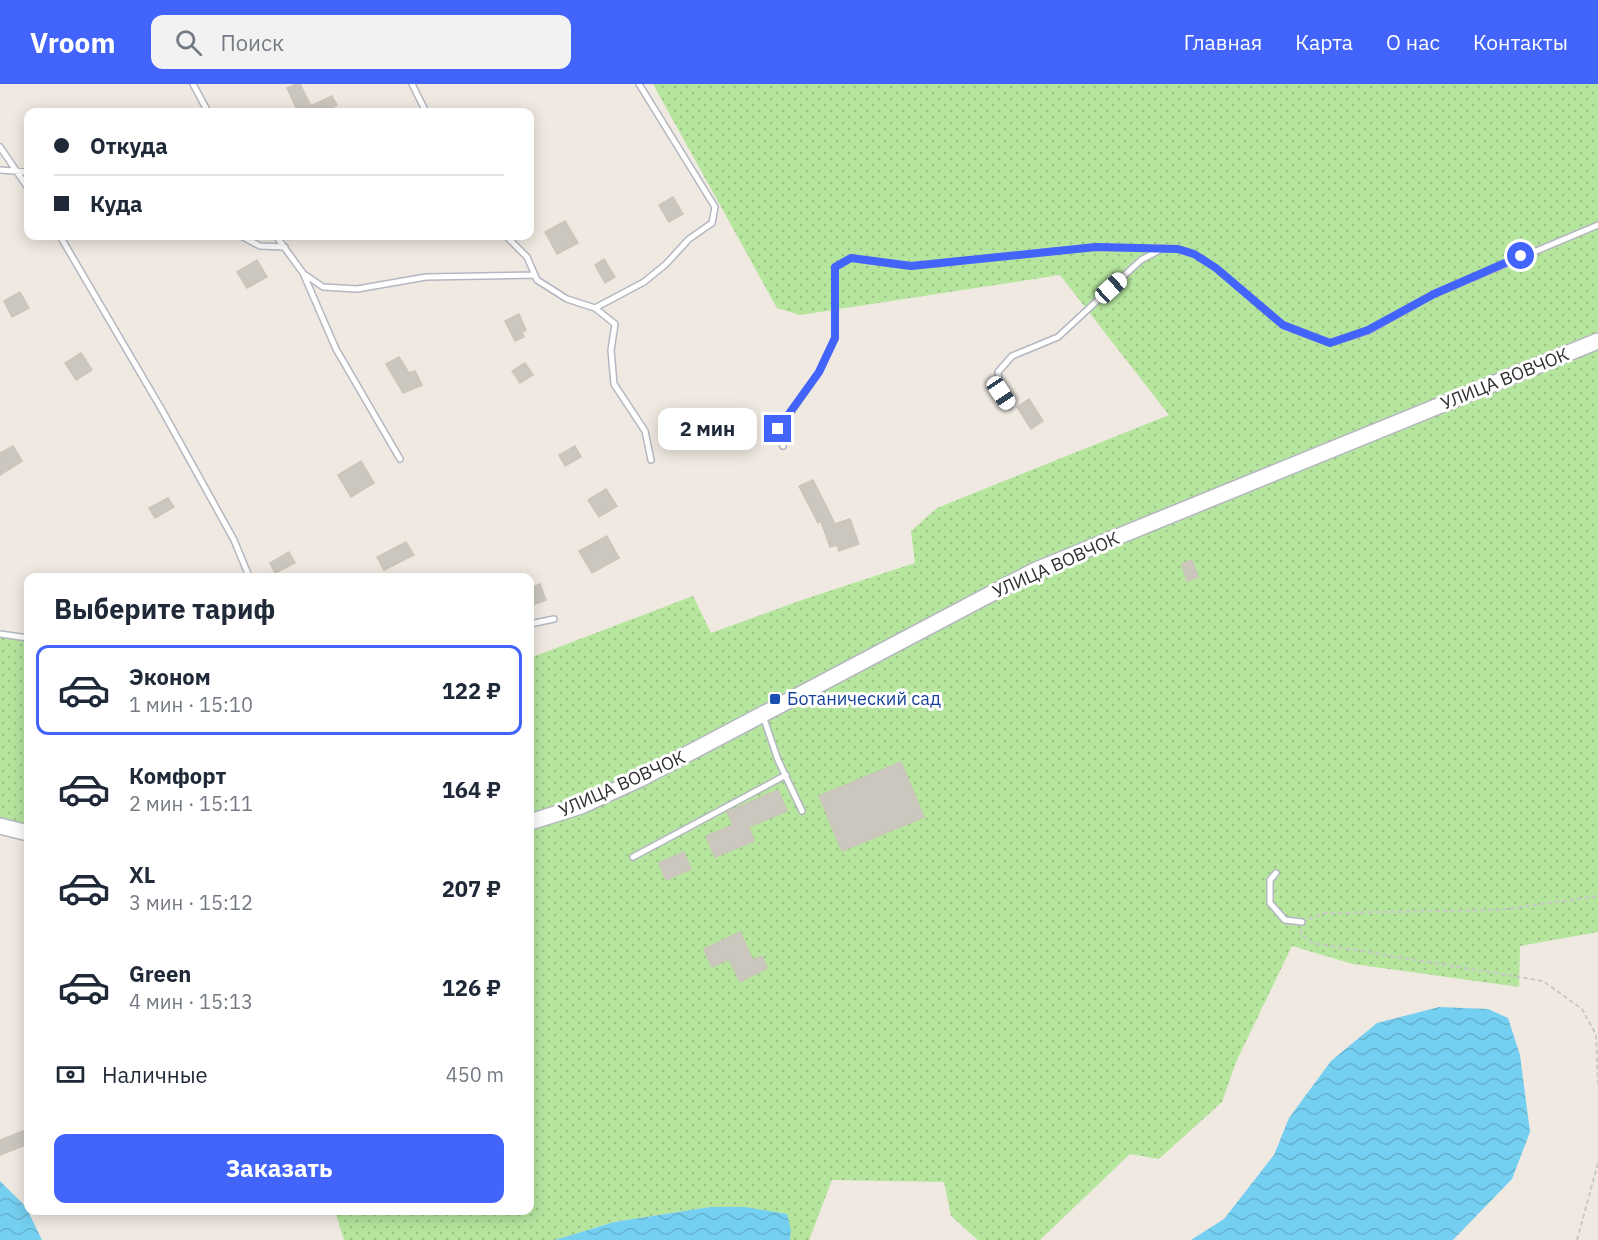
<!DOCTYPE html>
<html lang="ru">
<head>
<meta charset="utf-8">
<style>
	:root { --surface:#fff; --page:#f2f2f3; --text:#1f2937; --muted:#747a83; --line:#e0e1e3; --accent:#4264fb }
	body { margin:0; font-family:"IBM Plex Sans",sans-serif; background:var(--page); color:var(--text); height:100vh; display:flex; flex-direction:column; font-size:22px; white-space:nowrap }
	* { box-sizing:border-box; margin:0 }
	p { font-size:20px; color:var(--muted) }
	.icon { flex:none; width:33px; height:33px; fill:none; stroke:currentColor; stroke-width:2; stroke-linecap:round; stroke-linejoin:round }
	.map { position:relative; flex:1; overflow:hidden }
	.panel { position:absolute; left:24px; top:489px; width:510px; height:642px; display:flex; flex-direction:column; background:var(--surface); border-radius:12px; box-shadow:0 3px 15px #0003 }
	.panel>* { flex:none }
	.top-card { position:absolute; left:24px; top:24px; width:510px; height:132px; border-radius:12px; box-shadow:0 3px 15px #0003; display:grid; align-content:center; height:132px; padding:0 30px; background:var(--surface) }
	.end { position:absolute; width:27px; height:27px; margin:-14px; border:8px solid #4264fb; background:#fff; box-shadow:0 0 0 3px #fff }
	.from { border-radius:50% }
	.bubble { position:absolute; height:42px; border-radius:12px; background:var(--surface); box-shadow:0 3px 15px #0003; font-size:20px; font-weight:700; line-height:42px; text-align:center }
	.car { position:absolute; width:18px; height:36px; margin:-18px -9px; border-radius:8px; box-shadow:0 0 4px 2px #0007; background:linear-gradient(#fff 24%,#345 0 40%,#fff 0 76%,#345 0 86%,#fff 0) }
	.top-card b { display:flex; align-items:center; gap:21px; height:57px; font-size:22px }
	.top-card b+b { border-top:2px solid var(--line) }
	.top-card i { width:15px; height:15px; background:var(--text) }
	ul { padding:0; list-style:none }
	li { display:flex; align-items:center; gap:18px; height:90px; margin:0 12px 9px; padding:0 18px; border:3px solid transparent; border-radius:12px }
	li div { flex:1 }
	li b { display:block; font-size:22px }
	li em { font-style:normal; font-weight:700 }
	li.active { border-color:var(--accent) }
	li>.icon { width:54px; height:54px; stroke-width:1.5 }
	h2 { padding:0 30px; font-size:27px; line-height:72px }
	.pay { display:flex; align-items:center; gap:15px; height:66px; padding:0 30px; font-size:22px }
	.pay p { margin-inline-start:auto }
	.primary-button { display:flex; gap:12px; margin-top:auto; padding:12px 30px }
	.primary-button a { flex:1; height:69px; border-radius:12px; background:var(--accent); color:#fff; font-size:24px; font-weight:700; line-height:69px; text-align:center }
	header { display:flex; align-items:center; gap:36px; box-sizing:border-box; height:84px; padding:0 30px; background:var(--accent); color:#fff }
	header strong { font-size:28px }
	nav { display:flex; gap:33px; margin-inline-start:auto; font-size:21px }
	.search { width:420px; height:54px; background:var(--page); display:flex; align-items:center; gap:15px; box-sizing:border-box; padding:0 21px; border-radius:12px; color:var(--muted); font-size:22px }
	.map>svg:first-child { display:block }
	.garden { fill:url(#garden-dots) }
	.water { fill:url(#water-waves) }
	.building { fill:#cbc7bf; stroke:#cbc5ba; stroke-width:1.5 }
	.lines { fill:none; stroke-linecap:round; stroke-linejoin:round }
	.lane-casing { stroke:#b4b7c1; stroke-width:8 }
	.secondary-casing { stroke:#b4b7c1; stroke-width:18 }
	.path { stroke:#c9c9c9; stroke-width:2; stroke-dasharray:4.5 3; stroke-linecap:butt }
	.lane { stroke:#fff; stroke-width:5 }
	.secondary { stroke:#fff; stroke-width:15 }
	.route { stroke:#4264fb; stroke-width:8 }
	.transit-dot { fill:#1a4fb4; stroke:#fff; stroke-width:2 }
	.labels { text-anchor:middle; stroke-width:6; stroke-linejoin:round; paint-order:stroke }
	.street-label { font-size:18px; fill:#2e2e2e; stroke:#fff }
	.transit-label { font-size:18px; fill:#164399; stroke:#fff; text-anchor:start }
</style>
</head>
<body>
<header>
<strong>Vroom</strong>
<div class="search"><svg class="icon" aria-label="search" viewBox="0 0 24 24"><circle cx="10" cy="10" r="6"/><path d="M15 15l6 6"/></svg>Поиск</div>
<nav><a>Главная</a><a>Карта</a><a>О нас</a><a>Контакты</a></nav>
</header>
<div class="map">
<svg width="1598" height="1156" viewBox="0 0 1598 1156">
	<defs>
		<pattern id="garden-dots" width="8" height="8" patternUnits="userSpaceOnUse" patternTransform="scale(1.5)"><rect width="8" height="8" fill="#b6e59e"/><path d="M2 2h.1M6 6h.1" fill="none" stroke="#9dc588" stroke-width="1.8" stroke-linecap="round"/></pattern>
		<pattern id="water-waves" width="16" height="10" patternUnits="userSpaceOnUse" patternTransform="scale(1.5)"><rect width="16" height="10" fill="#75cff0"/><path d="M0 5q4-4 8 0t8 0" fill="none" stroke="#66b2ce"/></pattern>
	</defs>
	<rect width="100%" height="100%" fill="#efe9e1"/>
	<path class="garden" d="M653 0H1598V848L1520 862 1519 903 1353 880 1292 862 1236 978 1222 1018 1159 1075 1130 1070 1040 1156H978L951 1132 944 1098 832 1096 809 1156H790L791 1146 745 1123H710L614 1138 555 1156H344L335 1127 530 1126V574L693 512 711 549 805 515 915 479 911 447 937 424 1169 331 1060 191 800 231 777 224Z
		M0 550 28 554V749L0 742Z"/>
	<path class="water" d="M1439 923 1488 925 1508 934 1520 971 1530 1048 1512 1095 1453 1156H1191L1224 1135 1274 1071 1289 1034 1331 977 1377 939Z
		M0 1097 26 1123 42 1156H0Z
		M710 1123H745L787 1130 791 1146 790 1156H555L614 1138Z"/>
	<path class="building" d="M297 0H300L311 22 332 12 337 21 323 28H298L287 4Z
		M673 113 683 130 669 138 659 121Z
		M565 137 578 159 557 170 545 148Z
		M604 175 615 193 605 199 595 181Z
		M257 176 267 193 247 204 237 188Z
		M20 208 29 224 12 233 4 217Z
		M519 230 526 246 522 248 524 253 515 257 505 237Z
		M81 269 92 286 76 296 65 279Z
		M399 273 409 289 415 287 422 301 403 309 386 280Z
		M525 279 533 291 520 299 512 287Z
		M1029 315 1043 337 1031 345 1017 323Z
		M13 362 22 377 0 391V369Z
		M575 362 581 373 565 382 559 371Z
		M361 377 374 399 351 413 338 391Z
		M813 396 835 440 850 435 859 460 839 467 837 461 830 463 821 437 818 439 799 402Z
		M606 405 617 422 599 433 588 416Z
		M168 414 174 423 155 434 149 424Z
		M607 452 619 474 592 489 579 467Z
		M406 458 414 471 384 486 377 473Z
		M289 468 295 479 275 489 270 479Z
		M1192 476 1198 493 1187 497 1182 480Z
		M540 500 546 516 530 522V504Z
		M901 678 924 733 842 767 819 712Z
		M778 706 787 727 749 743 754 757 715 773 706 752 733 741 727 728Z
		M684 768 691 785 666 796 659 779Z
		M740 848 753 876 762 872 767 884 740 898 729 875 712 883 704 865Z
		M28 1045V1060L0 1071V1056Z"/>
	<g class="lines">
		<defs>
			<path id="lane" d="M193 0 208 28
				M412 0 426 28
				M0 63 28 104
				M0 86 28 88
				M60 152 162 326 234 456 248 490 244 494
				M241 152 260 162 285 163
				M276 152 303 189 336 265 400 375
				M506 152 527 173 537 196 567 215 595 224 615 240 611 266 614 300 645 347 651 376
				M304 190 323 203 357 205 426 193 535 191
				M595 224 644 198 666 180 689 155 712 139 715 123 639 0
				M1009 322 1001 309 998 288 1012 272 1058 253 1141 176 1160 166
				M783 362 779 345 819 288 835 254V183L851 174 911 182 1096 163 1178 165 1194 170 1216 184 1283 241 1330 259 1368 247 1434 210 1598 141
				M530 540 554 535
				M0 550 28 554
				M763 632 778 676 802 727
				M633 773 786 691
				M1276 789 1270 796V819L1285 836 1302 838"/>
			<path id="secondary" d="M530 738 581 722 640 695 1036 486 1598 257
				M0 742 28 749"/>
		</defs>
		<use href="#lane" class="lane-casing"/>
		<use href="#secondary" class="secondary-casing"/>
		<path class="path" d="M1309 835 1325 829 1499 826 1598 812
			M1301 846V851L1313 859 1543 897 1582 925 1596 951 1598 1000
			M1577 1156 1598 1079"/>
		<use href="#lane" class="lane"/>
		<use href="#secondary" class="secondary"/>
	</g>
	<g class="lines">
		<path class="route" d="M778 345 819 288 835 254V183L851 174 911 182 1096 163 1178 165 1194 170 1216 184 1283 241 1330 259 1368 246 1434 210 1521 172"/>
	</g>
	<rect class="transit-dot" x="769" y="609" width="12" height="12" rx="3"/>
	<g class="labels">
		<g class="street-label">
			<text transform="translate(1505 295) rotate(-22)" y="6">УЛИЦА ВОВЧОК</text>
			<text transform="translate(1056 481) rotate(-24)" y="6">УЛИЦА ВОВЧОК</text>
			<text transform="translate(622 700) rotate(-24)" y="6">УЛИЦА ВОВЧОК</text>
		</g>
		<g class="transit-label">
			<text x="787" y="621">Ботанический сад</text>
		</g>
	</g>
</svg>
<i class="end from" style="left:1521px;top:172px"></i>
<i class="end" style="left:778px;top:345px"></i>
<div class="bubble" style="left:658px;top:324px;width:99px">2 мин</div>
<i class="car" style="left:1111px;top:204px;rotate:48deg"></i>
<i class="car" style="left:1001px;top:309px;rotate:146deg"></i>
<div class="top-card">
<b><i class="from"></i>Откуда</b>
<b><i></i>Куда</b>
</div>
<section class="panel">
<h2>Выберите тариф</h2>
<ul>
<li class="active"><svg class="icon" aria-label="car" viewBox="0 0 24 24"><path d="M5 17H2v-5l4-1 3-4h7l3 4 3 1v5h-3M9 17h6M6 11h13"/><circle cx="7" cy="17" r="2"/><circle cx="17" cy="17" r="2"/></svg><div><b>Эконом</b><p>1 мин · 15:10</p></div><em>122 ₽</em></li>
<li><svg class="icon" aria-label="car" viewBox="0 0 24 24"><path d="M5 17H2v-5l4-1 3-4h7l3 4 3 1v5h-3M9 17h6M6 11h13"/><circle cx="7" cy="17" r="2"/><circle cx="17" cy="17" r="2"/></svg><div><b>Комфорт</b><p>2 мин · 15:11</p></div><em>164 ₽</em></li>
<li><svg class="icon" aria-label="car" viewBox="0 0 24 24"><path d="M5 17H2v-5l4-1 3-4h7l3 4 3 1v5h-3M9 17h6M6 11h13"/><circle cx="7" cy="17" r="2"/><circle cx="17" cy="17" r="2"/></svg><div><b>XL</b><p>3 мин · 15:12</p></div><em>207 ₽</em></li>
<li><svg class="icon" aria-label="car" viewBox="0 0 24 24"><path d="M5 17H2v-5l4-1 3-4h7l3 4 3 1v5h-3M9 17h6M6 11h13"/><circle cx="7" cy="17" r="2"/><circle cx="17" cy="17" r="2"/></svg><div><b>Green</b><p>4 мин · 15:13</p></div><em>126 ₽</em></li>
</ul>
<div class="pay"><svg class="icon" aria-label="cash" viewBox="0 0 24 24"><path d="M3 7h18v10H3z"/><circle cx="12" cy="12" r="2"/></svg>Наличные<p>450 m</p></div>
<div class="primary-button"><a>Заказать</a></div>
</section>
</div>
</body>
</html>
